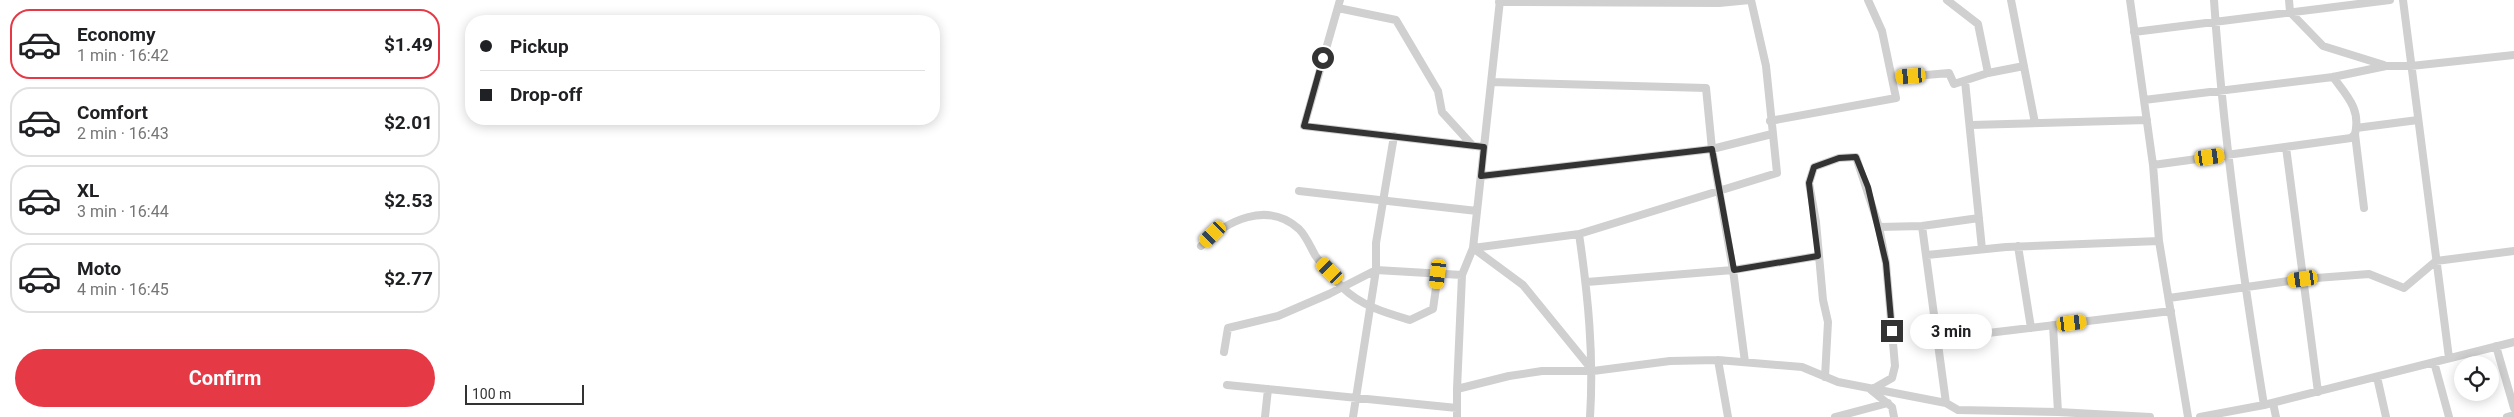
<!DOCTYPE html>
<html lang="en">
<head>
<meta charset="utf-8">
<style>
	:root { --surface:#fff; --page:#f6f6f6; --text:#202124; --muted:#757577; --line:#e0e0e0; --accent:#e63946 }
	body { margin:0; font-family:Roboto,sans-serif; background:var(--page); color:var(--text); height:100vh; display:flex; flex-direction:column; font-size:19px; white-space:nowrap }
	* { box-sizing:border-box; margin:0 }
	p { font-size:16px; color:var(--muted) }
	.icon { flex:none; width:28px; height:28px; fill:none; stroke:currentColor; stroke-width:2; stroke-linecap:round; stroke-linejoin:round }
	.map { position:relative; flex:1; overflow:hidden }
	.details { display:flex; flex-direction:column; background:var(--surface); width:450px }
	.details>* { flex:none }
	.guide { position:absolute; left:15px; top:15px; width:475px; height:110px; border-radius:20px; box-shadow:0 2px 12px #0003; display:grid; align-content:center; height:110px; padding:0 15px; background:var(--surface) }
	.fabs { position:absolute; left:2004px; top:356px; display:grid; gap:10px }
	.fabs a { display:grid; place-items:center; width:45px; height:45px; border-radius:50%; background:var(--surface); box-shadow:0 2px 12px #0003; font-size:25px }
	.scale { position:absolute; left:15px; bottom:12px; width:119px; box-sizing:border-box; padding-left:5px; border:2px solid #333; border-top:0; font-size:14px; line-height:18px; white-space:nowrap; color:#333; -webkit-text-stroke:4px #fff; paint-order:stroke }
	.end { position:absolute; width:22px; height:22px; margin:-11px; border:6px solid #333; background:#fff; box-shadow:0 0 0 2px #fff }
	.from { border-radius:50% }
	.bubble { position:absolute; height:35px; border-radius:18px; background:var(--surface); box-shadow:0 2px 12px #0003; font-size:16px; font-weight:700; line-height:35px; text-align:center }
	.car { position:absolute; width:15px; height:30px; margin:-15px -8px; border-radius:6px; box-shadow:0 0 4px 1px #0007; background:linear-gradient(#f5c518 24%,#345 0 40%,#f5c518 0 76%,#345 0 86%,#f5c518 0) }
	.guide b { display:flex; align-items:center; gap:18px; height:48px; font-size:19px }
	.guide b+b { border-top:1px solid var(--line) }
	.guide i { width:12px; height:12px; background:var(--text) }
	ul { padding:9px 0 0; list-style:none }
	li { display:flex; align-items:center; gap:15px; height:70px; margin:0 10px 8px; padding:0 5px; border:2px solid var(--line); border-radius:20px }
	li div { flex:1 }
	li b { display:block; font-size:19px }
	li em { font-style:normal; font-weight:700 }
	li.on { border-color:var(--accent) }
	li>.icon { width:45px; height:45px; stroke-width:1.5 }
	.action { display:flex; gap:10px; margin-top:auto; padding:10px 15px }
	.action a { flex:1; height:58px; border-radius:30px; background:var(--accent); color:#fff; font-size:20px; font-weight:700; line-height:58px; text-align:center }
	main { display:flex; flex:1; min-height:0 }
	.map>svg:first-child { display:block }
	.lines { fill:none; stroke-linecap:round; stroke-linejoin:round }
	.street { stroke:#d0d0d0; stroke-width:8 }
	.route { stroke:#333; stroke-width:6 }
</style>
</head>
<body>
<main>
<section class="details">
<ul>
<li class="on"><svg class="icon" aria-label="car" viewBox="0 0 24 24"><path d="M5 17H2v-5l4-1 3-4h7l3 4 3 1v5h-3M9 17h6M6 11h13"/><circle cx="7" cy="17" r="2"/><circle cx="17" cy="17" r="2"/></svg><div><b>Economy</b><p>1 min · 16:42</p></div><em>$1.49</em></li>
<li><svg class="icon" aria-label="car" viewBox="0 0 24 24"><path d="M5 17H2v-5l4-1 3-4h7l3 4 3 1v5h-3M9 17h6M6 11h13"/><circle cx="7" cy="17" r="2"/><circle cx="17" cy="17" r="2"/></svg><div><b>Comfort</b><p>2 min · 16:43</p></div><em>$2.01</em></li>
<li><svg class="icon" aria-label="car" viewBox="0 0 24 24"><path d="M5 17H2v-5l4-1 3-4h7l3 4 3 1v5h-3M9 17h6M6 11h13"/><circle cx="7" cy="17" r="2"/><circle cx="17" cy="17" r="2"/></svg><div><b>XL</b><p>3 min · 16:44</p></div><em>$2.53</em></li>
<li><svg class="icon" aria-label="car" viewBox="0 0 24 24"><path d="M5 17H2v-5l4-1 3-4h7l3 4 3 1v5h-3M9 17h6M6 11h13"/><circle cx="7" cy="17" r="2"/><circle cx="17" cy="17" r="2"/></svg><div><b>Moto</b><p>4 min · 16:45</p></div><em>$2.77</em></li>
</ul>
<div class="action"><a>Confirm</a></div>
</section>
<div class="map">
<svg width="2064" height="417" viewBox="0 0 2064 417">
	<rect width="100%" height="100%" fill="#fff"/>
	<g class="lines">
		<path class="street" d="M890 0 854 126 1034 147
			M1050 0 1023 248 1129 234 1327 173 1316 66 1301 0
			M1497 0 1528 24 1538 73
			M1561 0 1585 123
			M1680 0 1703 165 1709 241 1738 417
			M1764 0C1773 136 1792 271 1814 405
			M1839 0 1840 12 1873 46 1934 65
			M1953 0 1999 358
			M1049 2 1269 3 1300 0
			M888 8 946 20 988 91 992 112 1023 146
			M1684 32 1940 0
			M1442 78 1499 73 1504 84 1538 73 1574 66
			M1515 81 1532 249
			M1041 82 1256 88 1262 149 1283 270 1295 362
			M1694 100 1883 77 1936 66H1961L2064 55
			M1320 121 1446 98 1432 31 1418 0
			M1521 125 1697 120
			M1906 128 1968 120
			M1905 134 1914 208
			M1836 147 1868 392
			M1703 165 1901 138 1905 134C1911 109 1897 96 1883 77
			M1031 176 1262 149 1322 134
			M849 191 1027 211
			M1472 226 1496 403
			M1429 227 1472 226 1529 218
			M1129 234C1138 295 1144 355 1140 417
			M751 246C776 221 817 200 849 229 856 236 860 246 865 255 869 261 887 282 892 287 911 306 936 313 960 320L983 309 988 274
			M1568 246 1581 328
			M1477 255 1556 247 1709 241
			M1137 282 1283 270 1368 256
			M1719 298 1853 279 1919 274 1954 288 1986 261 2064 251
			M1603 325 1608 412
			M1488 339 1721 311
			M2046 346 2064 408
			M774 352 778 328 828 316 879 294 926 270 1012 275
			M1268 360 1278 417
			M1984 362 1999 417
			M1375 377 1378 322 1373 300 1366 222 1359 183 1364 167 1389 158 1406 157 1429 227 1436 263 1445 366 1442 378 1421 390 1442 407 1444 417
			M1927 377 1936 417
			M777 385 1007 408
			M1007 389 1012 275 1023 248 1073 285 1143 371
			M1823 403 1826 417
			M815 417 818 389
			M903 417 926 270V243L944 136
			M1007 417V389L1059 376 1092 371H1143L1220 361 1268 360 1352 367 1388 382 1496 403 1508 410 1608 412 1700 417
			M1385 417 1438 403
			M1750 417 1814 405 2064 342
			M2057 417 2064 415"/>
	</g>
	<g class="lines">
		<path class="route" d="M873 58 854 126 1034 147 1031 176 1262 149 1284 270 1368 256 1359 183 1364 167 1389 158 1406 157 1418 187 1436 263 1442 331"/>
	</g>
</svg>
<div class="fabs">
<a><svg class="icon" aria-label="locate" viewBox="0 0 24 24"><circle cx="12" cy="12" r="6"/><path d="M12 2v4M12 18v4M2 12h4M18 12h4"/></svg></a>
</div>
<div class="scale">100 m</div>
<i class="end from" style="left:873px;top:58px"></i>
<i class="end" style="left:1442px;top:331px"></i>
<div class="bubble" style="left:1460px;top:314px;width:82px">3 min</div>
<i class="car" style="left:1461px;top:76px;rotate:265deg"></i>
<i class="car" style="left:1760px;top:157px;rotate:82deg"></i>
<i class="car" style="left:763px;top:234px;rotate:225deg"></i>
<i class="car" style="left:880px;top:271px;rotate:315deg"></i>
<i class="car" style="left:988px;top:274px;rotate:187deg"></i>
<i class="car" style="left:1853px;top:279px;rotate:262deg"></i>
<i class="car" style="left:1622px;top:323px;rotate:83deg"></i>
<div class="guide">
<b><i class="from"></i>Pickup</b>
<b><i></i>Drop-off</b>
</div>
</div>
</main>
</body>
</html>
